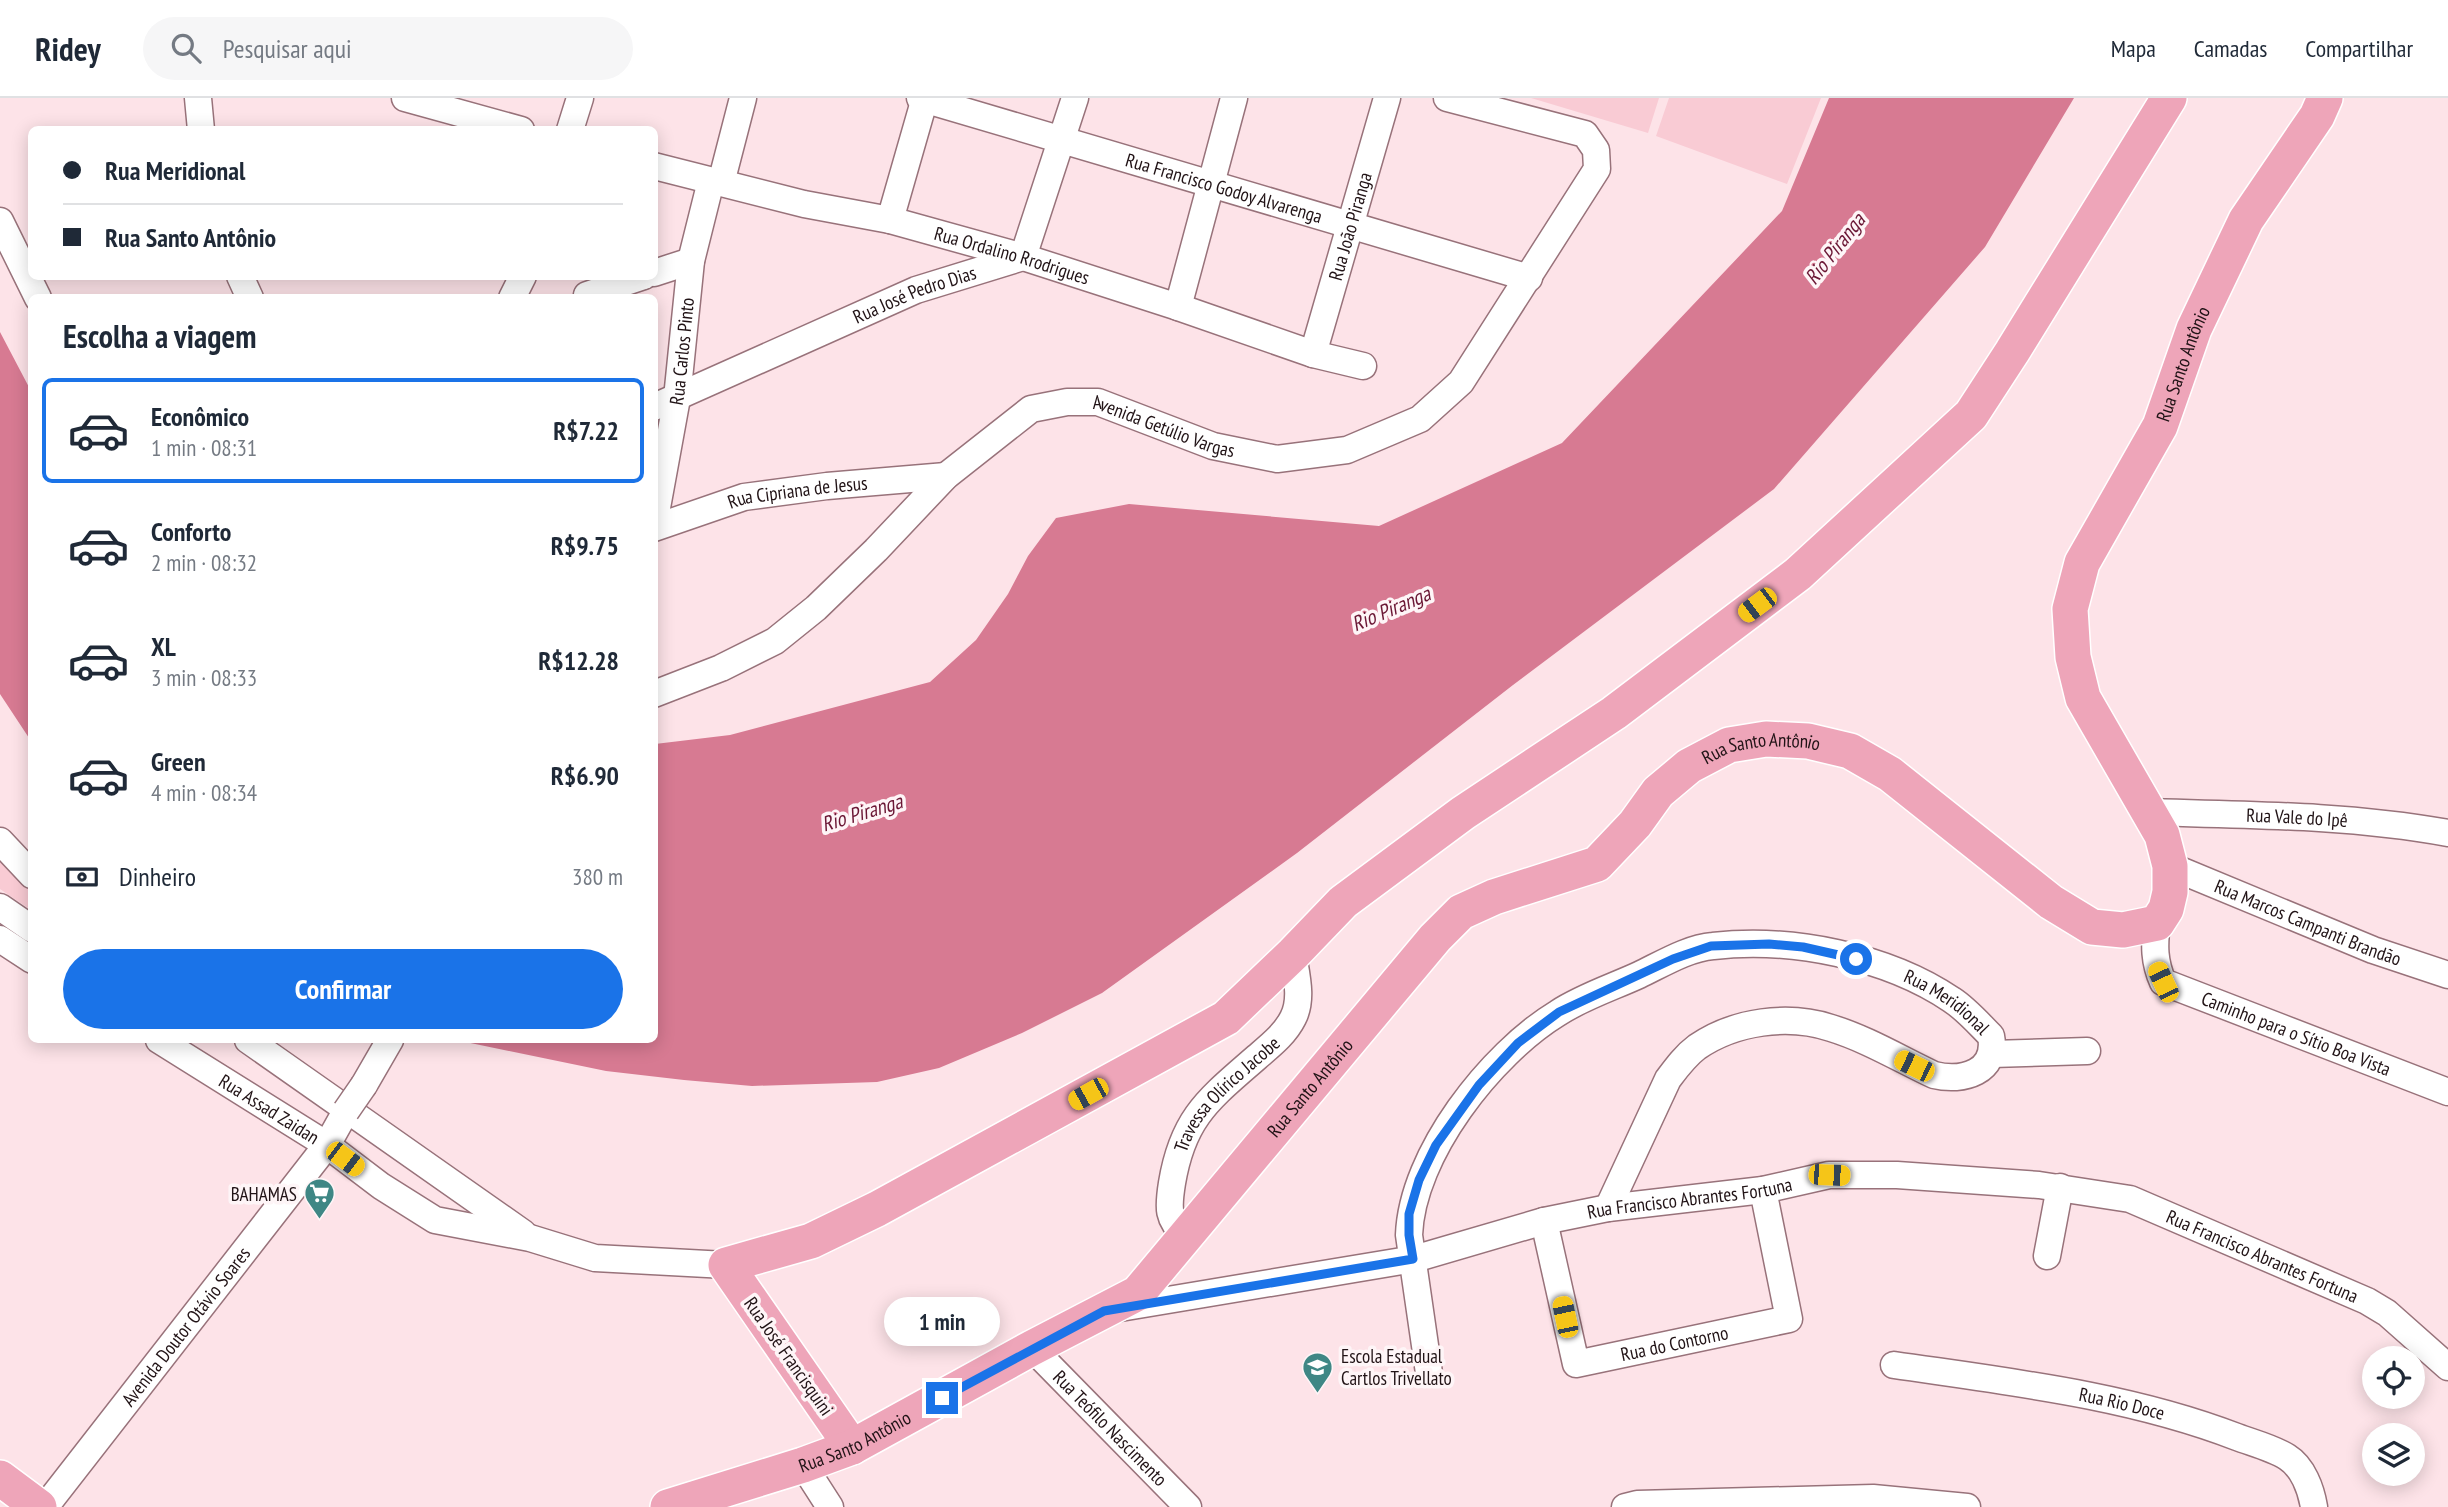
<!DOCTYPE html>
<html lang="pt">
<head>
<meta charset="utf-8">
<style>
	:root { --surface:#fff; --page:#f6f6f7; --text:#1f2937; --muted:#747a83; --line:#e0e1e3; --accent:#1a73e8 }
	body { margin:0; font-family:"PT Sans Narrow",sans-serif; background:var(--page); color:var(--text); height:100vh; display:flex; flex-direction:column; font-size:26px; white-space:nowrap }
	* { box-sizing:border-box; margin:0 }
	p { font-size:23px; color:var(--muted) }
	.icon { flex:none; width:38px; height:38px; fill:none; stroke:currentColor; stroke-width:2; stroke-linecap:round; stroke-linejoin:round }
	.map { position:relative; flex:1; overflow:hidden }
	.panel { position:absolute; left:28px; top:196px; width:630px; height:749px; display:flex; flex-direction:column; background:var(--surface); border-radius:10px; box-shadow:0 4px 18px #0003 }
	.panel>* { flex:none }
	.hud { position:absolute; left:28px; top:28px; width:630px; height:154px; border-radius:10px; box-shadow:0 4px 18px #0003; display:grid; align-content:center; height:154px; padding:0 35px; background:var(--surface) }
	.buttons { position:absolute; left:2362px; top:1248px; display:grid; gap:14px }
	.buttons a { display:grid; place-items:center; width:63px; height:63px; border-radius:50%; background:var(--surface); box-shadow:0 4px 18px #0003; font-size:35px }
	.end { position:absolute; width:32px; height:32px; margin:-16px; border:9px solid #1a73e8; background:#fff; box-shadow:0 0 0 4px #fff }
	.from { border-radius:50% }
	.bubble { position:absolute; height:49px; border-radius:24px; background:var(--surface); box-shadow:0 4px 18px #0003; font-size:23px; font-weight:700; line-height:49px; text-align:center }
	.car { position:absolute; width:21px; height:42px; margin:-21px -10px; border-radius:9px; box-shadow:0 0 5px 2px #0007; background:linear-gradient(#f5c518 24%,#345 0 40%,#f5c518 0 76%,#345 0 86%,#f5c518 0) }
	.hud b { display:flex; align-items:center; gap:24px; height:66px; font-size:26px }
	.hud b+b { border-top:2px solid var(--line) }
	.hud i { width:18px; height:18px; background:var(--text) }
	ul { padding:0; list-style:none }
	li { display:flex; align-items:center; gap:21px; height:105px; margin:0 14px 10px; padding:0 21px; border:4px solid transparent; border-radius:10px }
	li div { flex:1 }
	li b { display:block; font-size:26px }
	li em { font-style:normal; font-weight:700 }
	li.current { border-color:var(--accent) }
	li>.icon { width:63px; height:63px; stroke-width:1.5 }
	h2 { padding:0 35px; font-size:32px; line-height:84px }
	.pay { display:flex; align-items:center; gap:18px; height:77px; padding:0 35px; font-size:26px }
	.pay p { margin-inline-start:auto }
	.primary-button { display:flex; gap:14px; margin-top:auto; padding:14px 35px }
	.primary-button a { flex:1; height:80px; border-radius:42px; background:var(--accent); color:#fff; font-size:28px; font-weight:700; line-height:80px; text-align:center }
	header { display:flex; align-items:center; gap:42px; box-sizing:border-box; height:98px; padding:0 35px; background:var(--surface); border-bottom:2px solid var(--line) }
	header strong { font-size:33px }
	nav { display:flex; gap:38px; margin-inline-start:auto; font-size:24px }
	.search { width:490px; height:63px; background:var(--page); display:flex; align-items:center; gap:18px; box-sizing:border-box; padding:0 24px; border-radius:38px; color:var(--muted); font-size:26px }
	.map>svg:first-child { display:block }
	.green { fill:#f9cbd4 }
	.water { fill:#d77a92 }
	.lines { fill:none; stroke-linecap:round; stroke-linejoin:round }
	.minor-casing { stroke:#98727a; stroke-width:29 }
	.major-casing { stroke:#fff; stroke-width:38 }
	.minor { stroke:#fff; stroke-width:26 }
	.major { stroke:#eea5b9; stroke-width:35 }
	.minor-bridge-casing { stroke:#98727a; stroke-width:29; stroke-linecap:butt }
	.minor-bridge { stroke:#fff; stroke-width:26 }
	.route { stroke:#1a73e8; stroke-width:9 }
	.labels { text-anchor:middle; stroke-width:7; stroke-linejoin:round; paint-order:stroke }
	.street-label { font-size:19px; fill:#211316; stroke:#fef5f7 }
	.poi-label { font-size:19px; fill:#211316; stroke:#fef5f7; text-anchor:end }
	.water-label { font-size:21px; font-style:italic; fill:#6b1735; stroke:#fef5f7 }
</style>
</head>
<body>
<header>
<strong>Ridey</strong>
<div class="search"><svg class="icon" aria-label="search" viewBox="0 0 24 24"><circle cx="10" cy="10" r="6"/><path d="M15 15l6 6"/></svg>Pesquisar aqui</div>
<nav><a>Mapa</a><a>Camadas</a><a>Compartilhar</a></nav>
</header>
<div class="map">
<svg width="2448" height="1409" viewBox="0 0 2448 1409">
	<rect width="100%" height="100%" fill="#fde3e8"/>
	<path class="green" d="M1531 0H1659L1648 35Z
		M1669 0H1821L1787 86 1656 38Z
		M0 754 31 786V812L0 791Z"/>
	<path class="water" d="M1829 0H2074L1985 149 1774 391 1513 587 1297 755 1102 895 1022 935 939 970 877 984 752 988 684 982 606 973 456 942H654L655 646 730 637 930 584 976 542 1008 496 1028 458 1056 420 1129 406 1379 428 1562 345 1782 113Z
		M0 234 31 293V643L0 596Z"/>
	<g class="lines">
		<defs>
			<g id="minor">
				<path d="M198 0 201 32"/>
				<path d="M405 0 521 32"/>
				<path id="s1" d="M920 0 1529 180"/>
				<path d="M570 32 580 0"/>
				<path id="s2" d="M654 68 804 106 890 122 1023 159 1178 209 1313 256 1363 268"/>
				<path d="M721 85 743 0"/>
				<path d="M890 122 925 0"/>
				<path d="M0 123 38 200"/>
				<path d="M1023 159 1075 0"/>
				<path d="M654 175 691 163"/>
				<path d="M240 178 250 200"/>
				<path d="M587 197 644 178"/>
				<path d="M512 200 523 178"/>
				<path d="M1178 209 1234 0"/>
				<path id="s3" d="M1313 256 1387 0"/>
				<path id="s4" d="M654 309 916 192 1023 159"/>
				<path id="s5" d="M654 426 677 300 691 163 711 83"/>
				<path id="s6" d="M654 430 744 399 827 388 946 378"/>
				<path id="s7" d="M654 596 721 570 775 543 816 510 876 452 946 378 1031 311 1067 304H1098L1213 348 1277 361 1347 352 1420 321 1461 284 1597 71 1596 52 1585 36 1447 0"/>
				<path id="s8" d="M2147 714C2248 717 2349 717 2448 735"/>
				<path d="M0 743 32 777"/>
				<path id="s9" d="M2170 768 2373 852 2448 877"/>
				<path d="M0 809 32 831"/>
				<path id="s10" d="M2157 825C2154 847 2154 864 2163 884L2448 994"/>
				<path d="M0 841 32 862"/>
				<path id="s11" d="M159 942 327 1047 381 1088 435 1122 530 1140 595 1160 726 1167"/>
				<path d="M248 942 523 1135"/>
				<path d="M1992 956 2087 953"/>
				<path d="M364 987 390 942"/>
				<path id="s12" d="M1544 1123 1576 1266 1789 1221 1763 1092"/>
				<path id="s13" d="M1186 1138C1167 1121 1168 1110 1172 1085 1183 1019 1209 1001 1257 959 1271 947 1285 936 1293 920 1303 901 1296 876 1293 856"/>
				<path d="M2047 1158 2060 1089"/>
				<path id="s14" d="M1120 1210 1414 1161 1544 1123 1608 1110 1763 1092 1829 1077H1897L2039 1087 2130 1101 2367 1203 2387 1215 2448 1269"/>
				<path id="s15" d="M1032 1250 1188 1409"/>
				<path id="s16" d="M1894 1267C2010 1284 2128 1297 2237 1339 2253 1345 2273 1350 2287 1359 2303 1369 2311 1391 2314 1409"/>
				<path id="s17" d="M1429 1275 1409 1137C1412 1056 1491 956 1558 915 1582 899 1613 889 1639 877 1662 866 1688 850 1713 848 1791 839 1887 858 1952 902 1966 911 1979 926 1991 938 1998 974 1963 984 1934 977 1900 961 1867 941 1831 930 1788 916 1735 923 1697 949 1685 958 1677 969 1668 981L1608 1110"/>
				<path d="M803 1367 830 1409"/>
				<path id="s18" d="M45 1409 327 1047 346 1013"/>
				<path d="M1625 1409 1637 1406 1873 1400 1967 1409"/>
			</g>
			<g id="major">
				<path d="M852 1349 726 1167 811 1143 877 1111 1226 920 1293 856 1343 804 1463 715 1614 615 1798 476 1971 317 2012 254 2169 0"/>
				<path d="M0 1380 39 1409"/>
				<path id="s19" d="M668 1409 803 1367 852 1349 1032 1250 1138 1195 1435 840 1461 814 1494 799 1597 766 1635 726 1658 694 1689 668 1729 647 1766 641 1808 643 1850 653 1890 676 2051 804 2092 829 2123 832 2157 825 2166 811 2170 794V768L2162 737 2083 600 2073 559 2070 511 2082 465 2160 328 2194 231 2246 122 2317 18 2325 0"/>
			</g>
		</defs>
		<use href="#minor" class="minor-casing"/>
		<use href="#major" class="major-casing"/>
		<use href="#minor" class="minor"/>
		<use href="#major" class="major"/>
		<defs>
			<path id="minor-bridge" d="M346 1013 364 987"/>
		</defs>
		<use href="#minor-bridge" class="minor-bridge-casing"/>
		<use href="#minor-bridge" class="minor-bridge"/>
	</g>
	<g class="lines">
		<path class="route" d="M942 1300 1104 1213 1413 1161 1409 1137V1116L1419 1082 1436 1047 1479 987 1518 945 1559 914 1673 861 1711 848 1769 846 1803 849 1856 861"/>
	</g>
	<defs>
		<symbol id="supermarket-pin" viewBox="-11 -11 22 30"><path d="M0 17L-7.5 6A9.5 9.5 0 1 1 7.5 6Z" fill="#3f8785" stroke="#fef5f7"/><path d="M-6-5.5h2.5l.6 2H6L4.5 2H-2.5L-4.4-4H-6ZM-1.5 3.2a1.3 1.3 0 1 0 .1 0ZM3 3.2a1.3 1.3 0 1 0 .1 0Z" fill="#fff"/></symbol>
		<symbol id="school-pin" viewBox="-11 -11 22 30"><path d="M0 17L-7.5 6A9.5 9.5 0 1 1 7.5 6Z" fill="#3f8785" stroke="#fef5f7"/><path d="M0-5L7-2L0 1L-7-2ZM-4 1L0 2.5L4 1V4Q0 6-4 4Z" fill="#fff"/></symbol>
	</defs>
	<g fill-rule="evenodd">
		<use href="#supermarket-pin" x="302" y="1078" width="35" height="47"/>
		<use href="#school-pin" x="1300" y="1252" width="35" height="47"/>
	</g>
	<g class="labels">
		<g class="street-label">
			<text dy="7" stroke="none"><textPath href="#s1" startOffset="317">Rua Francisco Godoy Alvarenga</textPath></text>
			<text dy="7" stroke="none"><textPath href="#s3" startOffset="133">Rua João Piranga</textPath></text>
			<text dy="7" stroke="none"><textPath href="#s2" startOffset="369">Rua Ordalino Rrodrigues</textPath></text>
			<text dy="7" stroke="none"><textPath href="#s4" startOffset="284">Rua José Pedro Dias</textPath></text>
			<text dy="7" stroke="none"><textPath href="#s5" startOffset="175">Rua Carlos Pinto</textPath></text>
			<text dy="7" stroke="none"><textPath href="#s19" startOffset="2443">Rua Santo Antônio</textPath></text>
			<text dy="7" stroke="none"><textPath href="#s7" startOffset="616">Avenida Getúlio Vargas</textPath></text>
			<text dy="7" stroke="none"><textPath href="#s6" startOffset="149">Rua Cipriana de Jesus</textPath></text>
			<text dy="7" stroke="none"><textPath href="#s19" startOffset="1374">Rua Santo Antônio</textPath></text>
			<text dy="7" stroke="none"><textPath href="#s8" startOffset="150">Rua Vale do Ipê</textPath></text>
			<text dy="7" stroke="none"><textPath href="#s9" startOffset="149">Rua Marcos Campanti Brandão</textPath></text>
			<text dy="7" stroke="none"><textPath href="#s17" startOffset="831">Rua Meridional</textPath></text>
			<text dy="7" stroke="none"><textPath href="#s10" startOffset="203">Caminho para o Sítio Boa Vista</textPath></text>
			<text dy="7" stroke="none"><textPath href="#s19" startOffset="786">Rua Santo Antônio</textPath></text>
			<text dy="7" stroke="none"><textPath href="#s13" startOffset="166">Travessa Olírico Jacobe</textPath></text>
			<text dy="7" stroke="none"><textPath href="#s11" startOffset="130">Rua Assad Zaidan</textPath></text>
			<text dy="7" stroke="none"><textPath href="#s14" startOffset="581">Rua Francisco Abrantes Fortuna</textPath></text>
			<text dy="7" stroke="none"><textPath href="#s14" startOffset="1169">Rua Francisco Abrantes Fortuna</textPath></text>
			<text dy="7" stroke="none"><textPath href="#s18" startOffset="229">Avenida Doutor Otávio Soares</textPath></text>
			<text dy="7" stroke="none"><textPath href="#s12" startOffset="247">Rua do Contorno</textPath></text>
			<text transform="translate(789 1258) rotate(55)" y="7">Rua José Francisquini</text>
			<text dy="7" stroke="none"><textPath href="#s16" startOffset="231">Rua Rio Doce</textPath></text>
			<text dy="7" stroke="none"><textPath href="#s15" startOffset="112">Rua Teófilo Nascimento</textPath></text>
			<text dy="7" stroke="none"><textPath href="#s19" startOffset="198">Rua Santo Antônio</textPath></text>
		</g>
		<g class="poi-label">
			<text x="297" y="1103">BAHAMAS</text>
			<text x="1341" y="1265" text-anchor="start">Escola Estadual<tspan x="1341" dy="22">Cartlos Trivellato</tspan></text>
		</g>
		<g class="water-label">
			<text transform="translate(1835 151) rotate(-52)" y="7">Rio Piranga</text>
			<text transform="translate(1391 511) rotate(-23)" y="7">Rio Piranga</text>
			<text transform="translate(862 715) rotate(-17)" y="7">Rio Piranga</text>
		</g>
	</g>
</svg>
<div class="buttons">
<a><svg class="icon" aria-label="locate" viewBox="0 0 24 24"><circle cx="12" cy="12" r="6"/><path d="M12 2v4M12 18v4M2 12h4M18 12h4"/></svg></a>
<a><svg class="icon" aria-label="layers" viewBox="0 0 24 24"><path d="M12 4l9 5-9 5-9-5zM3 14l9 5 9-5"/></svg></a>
</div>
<i class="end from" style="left:1856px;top:861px"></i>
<i class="end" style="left:942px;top:1300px"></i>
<div class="bubble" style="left:884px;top:1199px;width:116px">1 min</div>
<i class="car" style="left:1757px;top:507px;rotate:233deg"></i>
<i class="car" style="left:2163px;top:884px;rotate:335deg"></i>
<i class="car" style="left:1914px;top:968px;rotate:296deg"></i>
<i class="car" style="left:1088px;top:996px;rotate:241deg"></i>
<i class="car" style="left:345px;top:1061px;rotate:127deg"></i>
<i class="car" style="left:1829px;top:1077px;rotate:92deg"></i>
<i class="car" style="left:1565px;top:1219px;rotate:348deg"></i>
<div class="hud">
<b><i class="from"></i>Rua Meridional</b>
<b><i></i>Rua Santo Antônio</b>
</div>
<section class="panel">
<h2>Escolha a viagem</h2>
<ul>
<li class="current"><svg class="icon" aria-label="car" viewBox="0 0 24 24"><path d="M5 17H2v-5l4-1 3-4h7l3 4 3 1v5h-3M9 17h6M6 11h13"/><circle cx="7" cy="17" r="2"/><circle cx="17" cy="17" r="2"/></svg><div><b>Econômico</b><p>1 min · 08:31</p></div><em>R$7.22</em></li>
<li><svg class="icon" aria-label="car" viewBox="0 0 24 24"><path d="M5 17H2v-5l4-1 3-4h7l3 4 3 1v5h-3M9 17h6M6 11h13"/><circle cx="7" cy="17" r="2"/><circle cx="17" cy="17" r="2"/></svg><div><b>Conforto</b><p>2 min · 08:32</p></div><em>R$9.75</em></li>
<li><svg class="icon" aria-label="car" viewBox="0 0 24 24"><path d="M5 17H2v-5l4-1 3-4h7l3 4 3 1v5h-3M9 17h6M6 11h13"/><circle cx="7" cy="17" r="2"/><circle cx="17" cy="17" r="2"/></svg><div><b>XL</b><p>3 min · 08:33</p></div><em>R$12.28</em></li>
<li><svg class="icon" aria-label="car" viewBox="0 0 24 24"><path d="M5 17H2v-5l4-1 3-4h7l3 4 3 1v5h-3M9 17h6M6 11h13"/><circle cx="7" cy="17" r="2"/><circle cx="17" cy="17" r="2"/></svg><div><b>Green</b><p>4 min · 08:34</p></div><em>R$6.90</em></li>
</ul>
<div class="pay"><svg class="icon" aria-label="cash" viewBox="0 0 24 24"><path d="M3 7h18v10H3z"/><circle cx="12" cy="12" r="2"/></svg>Dinheiro<p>380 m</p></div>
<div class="primary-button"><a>Confirmar</a></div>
</section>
</div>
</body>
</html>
